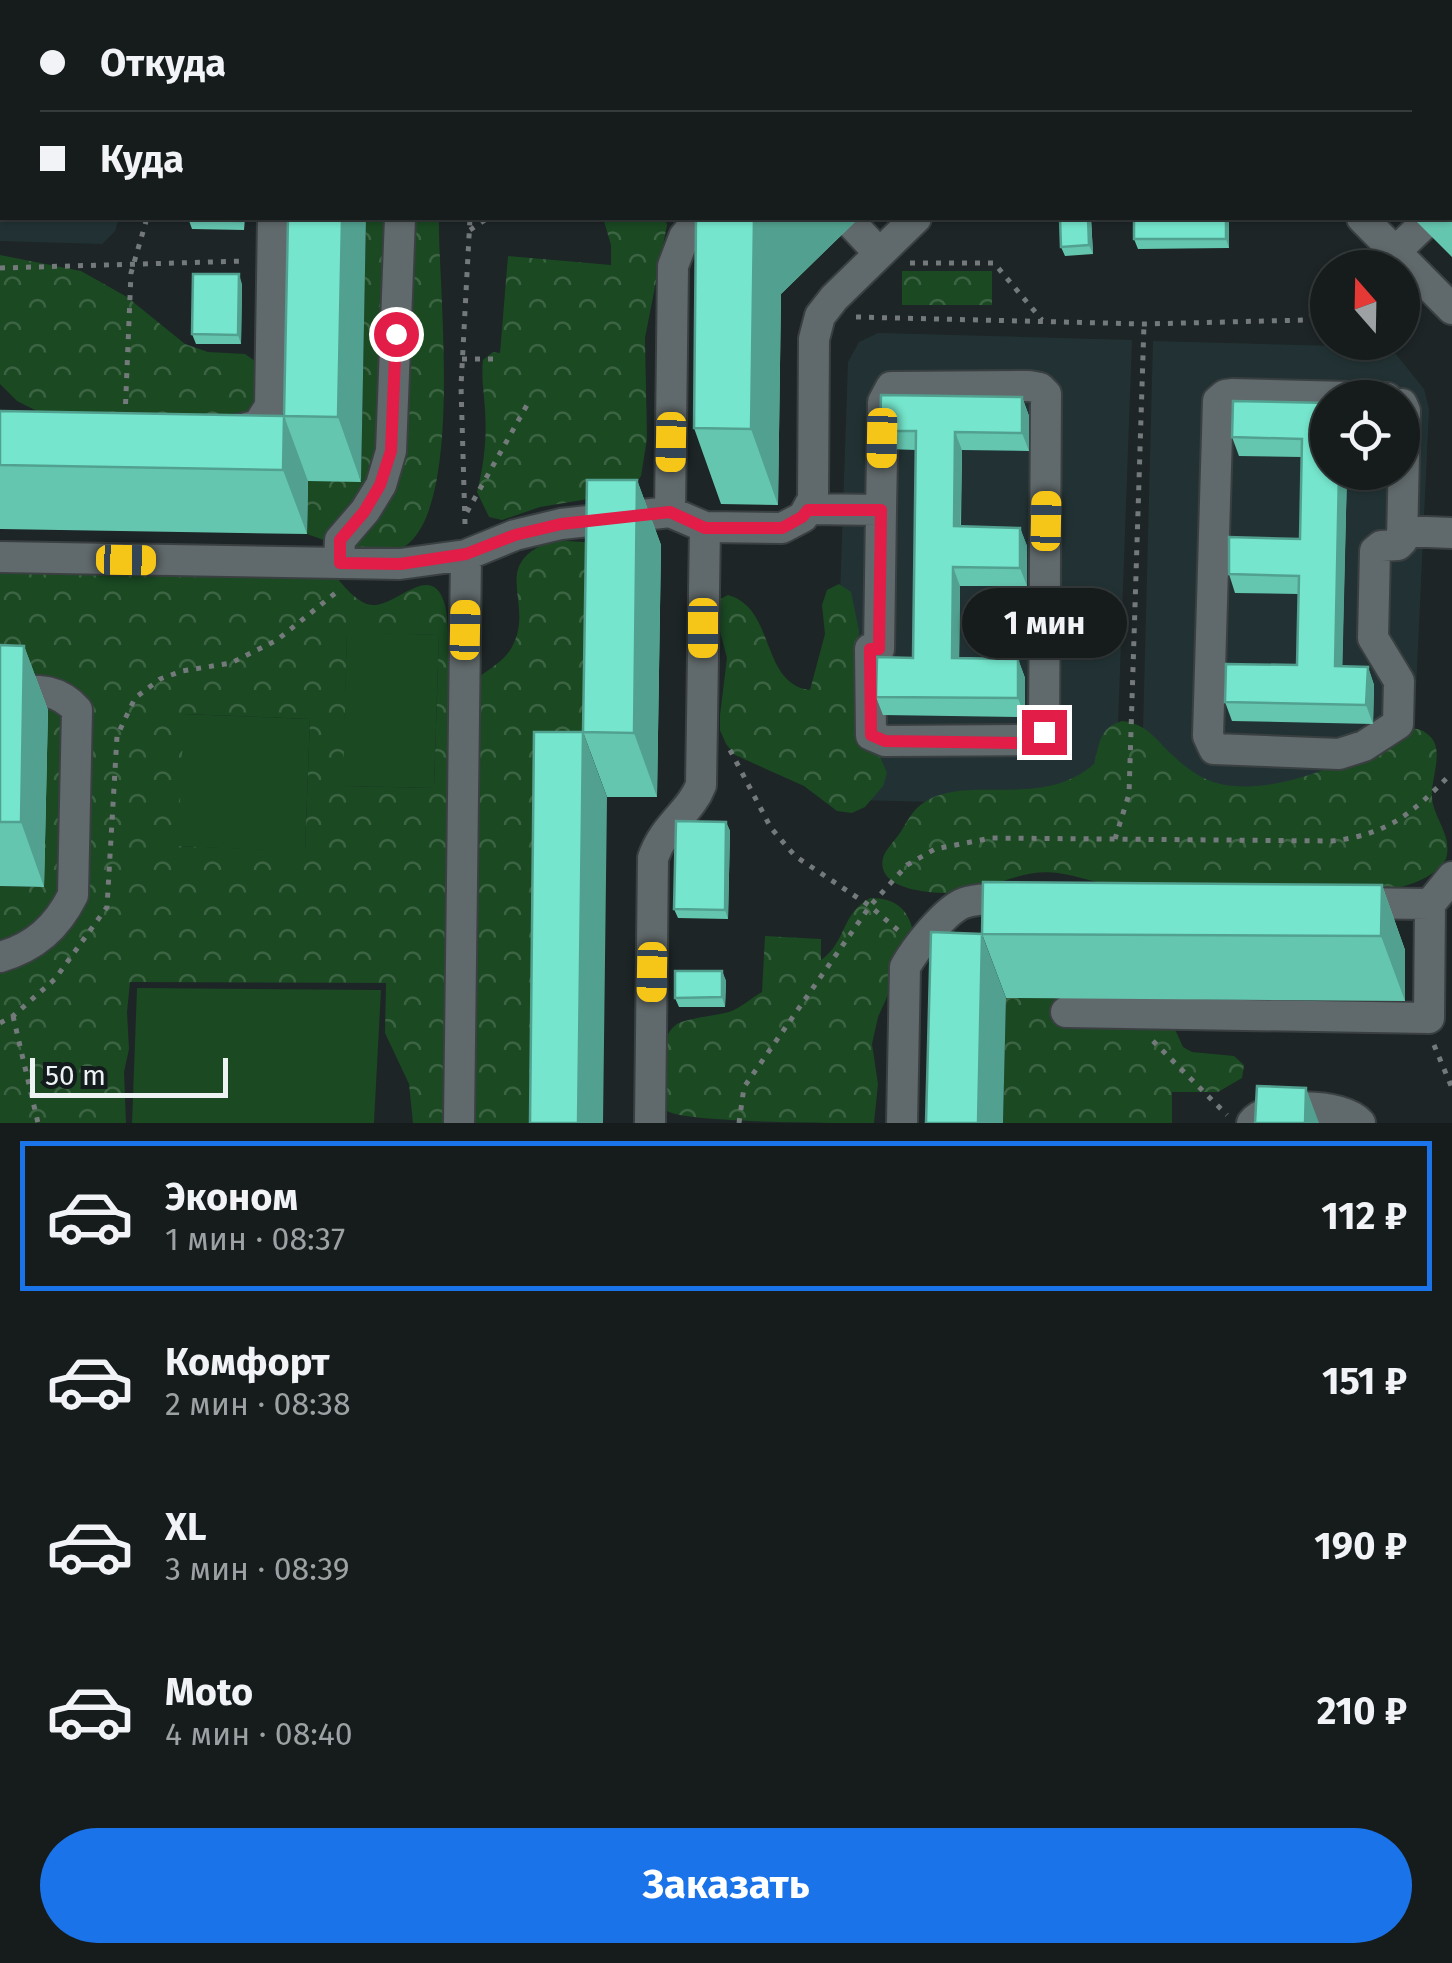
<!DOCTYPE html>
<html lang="ru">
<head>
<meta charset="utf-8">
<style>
	:root { --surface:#161c1c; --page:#1f2525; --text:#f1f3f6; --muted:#9ea1a3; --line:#353a3b; --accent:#1a73e8 }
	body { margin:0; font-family:"Fira Sans",sans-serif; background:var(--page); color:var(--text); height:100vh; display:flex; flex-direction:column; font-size:38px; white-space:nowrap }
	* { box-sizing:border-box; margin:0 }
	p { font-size:32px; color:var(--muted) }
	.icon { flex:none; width:55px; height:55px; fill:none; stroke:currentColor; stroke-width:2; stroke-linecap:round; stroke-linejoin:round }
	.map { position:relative; height:1123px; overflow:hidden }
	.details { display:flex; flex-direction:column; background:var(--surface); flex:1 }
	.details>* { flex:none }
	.banner { position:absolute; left:0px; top:0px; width:1452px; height:220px; box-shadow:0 2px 8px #0004,0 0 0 2px var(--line); display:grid; align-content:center; height:220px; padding:0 40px; background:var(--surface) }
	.needle { width:65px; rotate:340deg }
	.controls { position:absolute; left:1310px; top:250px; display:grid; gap:20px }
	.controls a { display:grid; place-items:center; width:110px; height:110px; border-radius:50%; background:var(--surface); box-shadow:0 2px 8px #0004,0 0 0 2px var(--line); font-size:50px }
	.scale { position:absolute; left:30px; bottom:25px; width:198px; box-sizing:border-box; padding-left:10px; border:5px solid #edf2f3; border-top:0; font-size:28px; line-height:35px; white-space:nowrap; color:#edf2f3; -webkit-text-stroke:8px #141b1c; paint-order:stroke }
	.end { position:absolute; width:45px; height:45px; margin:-22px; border:12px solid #e11d48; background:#fff; box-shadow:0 0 0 5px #fff }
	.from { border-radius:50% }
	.bubble { position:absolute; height:70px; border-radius:35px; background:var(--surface); box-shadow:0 2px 8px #0004,0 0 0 2px var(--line); font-size:32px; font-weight:700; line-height:70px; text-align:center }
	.car { position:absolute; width:30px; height:60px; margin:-30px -15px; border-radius:12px; box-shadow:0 0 8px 2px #0007; background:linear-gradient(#f5c518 24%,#345 0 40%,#f5c518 0 76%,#345 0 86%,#f5c518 0) }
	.banner b { display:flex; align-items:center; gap:35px; height:95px; font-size:38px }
	.banner b+b { border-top:2px solid var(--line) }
	.banner i { width:25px; height:25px; background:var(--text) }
	ul { padding:18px 0 0; list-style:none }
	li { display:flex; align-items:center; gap:30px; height:150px; margin:0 20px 15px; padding:0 20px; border:5px solid transparent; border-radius:0px }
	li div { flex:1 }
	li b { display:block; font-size:38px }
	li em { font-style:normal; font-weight:700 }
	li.active { border-color:var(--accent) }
	li>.icon { width:90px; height:90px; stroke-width:1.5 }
	.action { display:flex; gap:20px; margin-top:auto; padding:20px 40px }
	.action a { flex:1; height:115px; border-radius:60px; background:var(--accent); color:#fff; font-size:40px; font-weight:700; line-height:115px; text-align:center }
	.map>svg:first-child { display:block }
	.built { fill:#223234; fill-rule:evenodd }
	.green { fill:#1a4922 }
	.forest { fill:url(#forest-crowns); fill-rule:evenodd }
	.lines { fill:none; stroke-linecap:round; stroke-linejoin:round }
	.minor-casing { stroke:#3a4041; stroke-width:34 }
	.path { stroke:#747a7b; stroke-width:5; stroke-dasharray:5 8; stroke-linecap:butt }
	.minor { stroke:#60696b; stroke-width:30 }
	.wall { fill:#65c6b0 }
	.shaded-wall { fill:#52a190 }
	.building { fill:#75e6cd; stroke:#52a190; stroke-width:2.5 }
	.route { stroke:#e11d48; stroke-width:12 }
</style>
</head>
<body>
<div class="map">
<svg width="1452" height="1123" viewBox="0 0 1452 1123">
	<defs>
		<pattern id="forest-crowns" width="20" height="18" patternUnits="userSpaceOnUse" patternTransform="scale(2.5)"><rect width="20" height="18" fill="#1a4922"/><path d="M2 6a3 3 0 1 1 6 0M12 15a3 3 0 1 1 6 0" fill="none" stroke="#3c6443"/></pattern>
	</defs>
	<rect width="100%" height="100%" fill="#1d2526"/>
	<path class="built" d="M0 0H124L2 2V218H119L115 231 102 244 0 241Z
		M878 333 1132 340 1115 807 858 800 834 772 848 362 859 342Z
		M1153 341 1374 347 1395 353 1424 389 1429 409 1412 777 1141 808ZM1328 398H1402V472H1328Z"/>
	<path class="green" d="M347 632 439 635 434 788 342 786Z
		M183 714 310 719 305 852 177 846Z
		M137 988 381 990 374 1123H132Z"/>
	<path class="forest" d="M366 218H439C437 281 468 526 396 551 367 561 335 543 307 534L308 481H361Z
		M603 218H665L667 225 645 338 647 439 641 476 633 487 606 496 540 507 502 520 489 517 477 492C484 465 487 438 485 410 484 393 481 377 483 360L493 352 500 353 508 256 611 265V245Z
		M0 255 81 271 127 297 185 344 208 352 245 354 255 361 259 372 258 403 249 412 221 418 176 414 41 413 17 401 0 384Z
		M902 271H992V305H902Z
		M0 540C75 560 157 578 235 577 269 576 301 575 335 576 344 586 358 604 372 605 396 607 431 561 444 602 448 614 447 628 449 641L443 1123H413L409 1084 385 1033 386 983 130 982 127 1012 129 1049 124 1072 126 1123H0V886L43 887 0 709ZM347 633 439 635 434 788 343 786ZM184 714 310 719 305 851 178 846Z
		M554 540 610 544 554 1123H474L479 677C492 667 506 660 513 645 535 601 487 564 554 540Z
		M839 584 851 592 859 631 855 699 887 773 883 786 865 807 852 813 837 811 804 786 735 755 726 744 720 730V715L727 658 716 616V601L728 595C776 608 760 684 810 690L825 634 822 605 827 590Z
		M1122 721C1142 723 1151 733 1165 748 1201 784 1223 791 1273 784 1302 779 1332 768 1358 755 1373 747 1389 735 1405 730 1412 728 1420 728 1426 733 1449 748 1427 782 1433 804 1438 824 1452 837 1446 859 1415 913 1254 891 1199 888 1169 887 1131 890 1102 883 1087 880 1073 875 1058 873 1021 868 990 890 955 893 935 894 875 891 883 858 885 850 895 840 900 833 905 825 910 815 917 808 959 769 1038 813 1094 764 1100 743 1099 728 1122 721Z
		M870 898C897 898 910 910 914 937L878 1017 872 1044 878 1084 874 1123C839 1123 685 1123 667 1111 658 1101 661 1087 662 1074 664 1057 661 1035 677 1024 687 1018 715 1016 729 1012 741 1008 751 998 762 992L765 936 821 939V960C847 942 840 915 870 898Z
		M1006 998 1144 999 1172 1023 1183 1047 1192 1052 1234 1056 1244 1065 1242 1078 1218 1092H1172V1123H1003Z"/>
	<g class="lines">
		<defs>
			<path id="minor" d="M1130 0V2
				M106 2V0
				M277 2V0
				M407 2 408 0
				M1450 84 1452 85
				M0 177H2
				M1362 218 1452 309
				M852 224 879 253
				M1395 252 1422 226
				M1387 398 1233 394 1225 395 1218 401 1208 736 1214 749 1339 754 1364 746 1398 724 1399 681 1373 638 1375 551 1381 546 1398 545 1402 541 1405 411 1402 404
				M231 432 258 425 270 406 273 218
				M809 509 881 510 883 402 891 387 1029 386 1040 388 1046 394 1044 732 1037 740 885 741 871 735 870 649H879L881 510
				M670 512 673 266 684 237 700 218
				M1402 531 1452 533
				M0 557 400 564 466 555
				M339 563 340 540 365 511 381 485 391 451 400 218
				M0 691C31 691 55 685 77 710L73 895C57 927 35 947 0 957
				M1347 903 1430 904 1452 877
				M1066 1012 1429 1018 1430 904
				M459 1123 466 555 515 535 561 524 670 512 705 527 782 528 803 517 813 499 814 339 820 316 834 298 916 218
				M650 1123 653 858C664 825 691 812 701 785L705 527
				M902 1123 905 967C915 949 945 910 964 903 982 897 1003 899 1021 899
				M1252 1123C1268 1101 1343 1103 1360 1123"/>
		</defs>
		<use href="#minor" class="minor-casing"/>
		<path class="path" d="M146 0V2
			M1438 0 1452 3
			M493 2V0
			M714 2 716 0
			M904 2V0
			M470 230 488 218
			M910 263H994L1042 320
			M0 268 244 261
			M856 317 1144 324 1306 320 1328 304
			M462 359H499
			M125 417 131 273 147 218
			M467 512 527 405
			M465 524 461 386 470 218
			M730 750 771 828 795 856 870 906 899 931
			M1115 839 1129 794 1144 324
			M13 1016 38 1123
			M0 1023 13 1016 55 979 107 907 117 736 135 698 160 679 182 671 231 663 277 640 338 591
			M1153 1041 1227 1115
			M1434 1045 1452 1088
			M739 1123 744 1087 870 906 907 865 935 849 991 838 1332 841C1390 834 1412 813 1452 773"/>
		<use href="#minor" class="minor"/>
	</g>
	<path class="wall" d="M0 0 2 2V25H0Z
		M0 94H2V152L0 151Z
		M1450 125 1452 127V257L1413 218H1450Z
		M188 218H245L244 230 192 229Z
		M288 218 361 482 308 481 307 534 0 529V411L284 416Z
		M718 218H859L781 294 778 505 721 504 694 428Z
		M1060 218H1091L1093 254 1065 256 1061 247Z
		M1229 218V248L1138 249 1134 239Z
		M242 284 241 344H196L192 334Z
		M1022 397 1029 416V451L962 450 961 526 1020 528 1027 546V586H960L959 658 1018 659 1025 678V717L883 715 876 697 913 658 916 450 887 449 880 431Z
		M1328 403V472H1347L1342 666 1368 667 1374 685 1373 724 1232 721 1225 702 1297 665 1299 594 1235 593 1229 574 1300 539 1302 457 1239 456 1232 437Z
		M637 480 661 545 657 797H607L583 732Z
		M0 645 24 646 48 710 44 887 0 886Z
		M726 822 730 831 728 919 678 918 674 909Z
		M1382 885 1405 950V1001L1006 998 982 934Z
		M722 971 726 981 725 1007H679L675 998Z"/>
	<path class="shaded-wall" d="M346 0H369L370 2H346Z
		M342 218H366L361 482 338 417Z
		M753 218H859L781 294 778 505 751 429Z
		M1088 218H1091L1093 254 1089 245Z
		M1226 218H1229V248L1226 239Z
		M239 274 242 284 241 344 238 335Z
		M1022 397 1029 416V451L1022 433Z
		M284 416 308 481 307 534 283 470Z
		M955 432 962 450 960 545 954 526Z
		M1339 472H1347L1342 685 1335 666Z
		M637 480 661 545 657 797 634 733Z
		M1020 528 1027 546V586L1020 568Z
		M953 567 960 586 959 677 952 658Z
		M24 646 48 710 44 887 21 822Z
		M1018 659 1025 678V717L1018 698Z
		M1368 667 1374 685 1373 724 1366 705Z
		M583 732 607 797 603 1123H578Z
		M726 822 730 831 728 919 725 910Z
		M1382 885 1405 950V1001L1381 936Z
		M982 934 1006 998 1003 1123H978Z
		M722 971 726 981 725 1007 722 997Z
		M1306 1088 1319 1123H1305Z"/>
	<path class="building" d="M0 0H51V2H2V7L0 6Z
		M292 0H346V2H292Z
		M0 94H2V133H0Z
		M1450 125 1452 127V210L1450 208Z
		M188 218H241V221L188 220Z
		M288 218H342L338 417 284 416Z
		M696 218H754L751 429 694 428Z
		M1060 218H1088L1089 245 1061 247Z
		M1134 218H1226V239H1134Z
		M193 274H239L238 335 192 334Z
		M881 395 1022 397V433L955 432 954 526 1020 528V568L953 567 952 658 1018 659V698L876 697 877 657 913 658 916 431H880Z
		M1233 401 1328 403V472H1339L1335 666 1368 667 1366 705 1225 702 1226 664 1297 665 1299 576 1229 574V537L1300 539 1302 439 1232 437Z
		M0 411 284 416 283 470 0 465Z
		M587 480H637L634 733 583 732 578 1123H530L534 732H583Z
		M0 645 24 646 21 822H0Z
		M676 821 726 822 725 910 674 909Z
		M983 882 1382 885 1381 936 982 934Z
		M931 932 982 934 978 1123H926Z
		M675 971H722V997L675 998Z
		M1257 1086 1306 1088 1305 1123H1255Z"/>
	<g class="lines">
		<path class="route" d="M396 334 391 451 380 485 364 512 340 540V563L400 564 466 554 515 535 561 524 670 512 705 528H782L802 517 808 510H881L879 649H870L871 735 885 741 1025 743 1037 740 1044 732"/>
	</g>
</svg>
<div class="controls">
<a><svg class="needle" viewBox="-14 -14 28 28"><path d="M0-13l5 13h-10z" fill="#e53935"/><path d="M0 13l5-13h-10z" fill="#9ea1a3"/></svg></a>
<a><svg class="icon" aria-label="locate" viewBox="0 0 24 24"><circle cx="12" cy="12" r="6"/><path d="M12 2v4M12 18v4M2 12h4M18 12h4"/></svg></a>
</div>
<div class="scale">50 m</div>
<i class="end from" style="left:396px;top:334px"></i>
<i class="end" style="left:1044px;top:732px"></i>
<div class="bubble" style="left:962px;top:588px;width:165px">1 мин</div>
<i class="car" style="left:882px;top:438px;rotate:181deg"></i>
<i class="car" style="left:671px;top:442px;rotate:181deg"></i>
<i class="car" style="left:1046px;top:521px;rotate:1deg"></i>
<i class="car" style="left:126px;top:560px;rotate:91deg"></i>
<i class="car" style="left:703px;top:628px;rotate:180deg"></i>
<i class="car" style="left:465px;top:630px;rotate:1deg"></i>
<i class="car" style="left:652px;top:972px;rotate:181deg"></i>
<div class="banner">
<b><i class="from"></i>Откуда</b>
<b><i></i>Куда</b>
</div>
</div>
<section class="details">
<ul>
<li class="active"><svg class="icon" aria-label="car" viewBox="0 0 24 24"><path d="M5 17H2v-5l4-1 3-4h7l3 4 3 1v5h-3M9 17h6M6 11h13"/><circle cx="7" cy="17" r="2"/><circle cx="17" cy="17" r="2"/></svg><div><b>Эконом</b><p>1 мин · 08:37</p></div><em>112 ₽</em></li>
<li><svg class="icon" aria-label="car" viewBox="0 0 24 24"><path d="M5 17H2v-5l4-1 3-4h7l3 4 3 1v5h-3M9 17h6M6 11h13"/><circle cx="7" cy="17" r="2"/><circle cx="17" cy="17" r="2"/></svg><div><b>Комфорт</b><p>2 мин · 08:38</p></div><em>151 ₽</em></li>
<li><svg class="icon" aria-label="car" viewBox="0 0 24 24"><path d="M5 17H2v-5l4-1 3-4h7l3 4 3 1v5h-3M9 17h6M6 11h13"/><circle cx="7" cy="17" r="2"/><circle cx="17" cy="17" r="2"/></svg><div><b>XL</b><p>3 мин · 08:39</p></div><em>190 ₽</em></li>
<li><svg class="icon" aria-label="car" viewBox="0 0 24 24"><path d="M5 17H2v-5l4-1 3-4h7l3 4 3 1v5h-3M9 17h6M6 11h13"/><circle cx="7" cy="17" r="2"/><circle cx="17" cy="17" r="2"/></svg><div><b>Moto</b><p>4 мин · 08:40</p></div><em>210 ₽</em></li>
</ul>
<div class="action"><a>Заказать</a></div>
</section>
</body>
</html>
